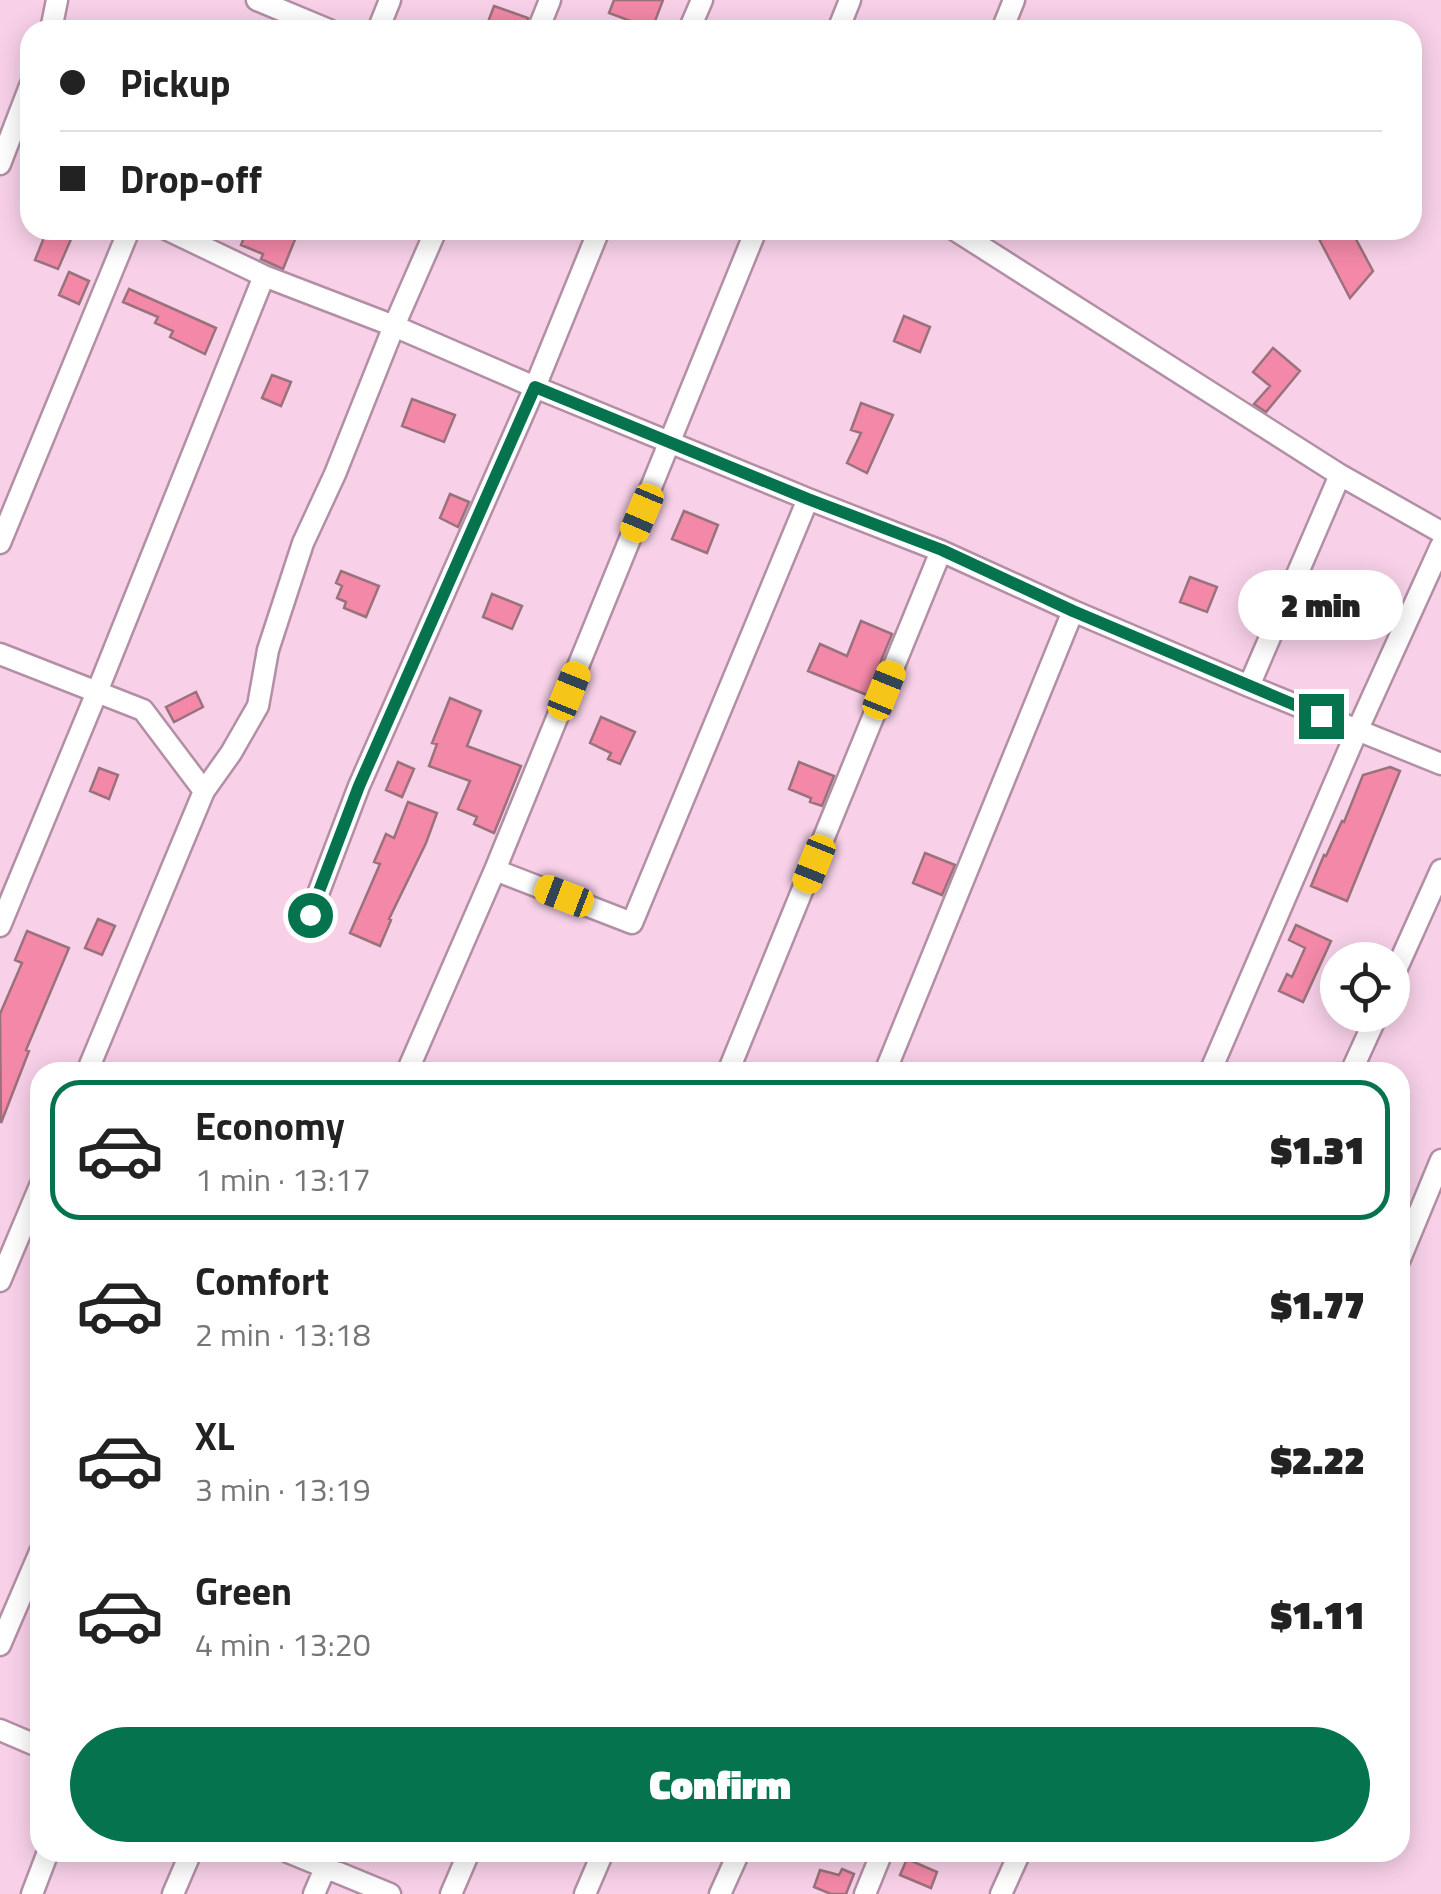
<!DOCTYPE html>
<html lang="en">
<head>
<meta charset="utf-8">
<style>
	:root { --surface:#fff; --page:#f6f6f6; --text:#222; --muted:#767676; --line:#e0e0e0; --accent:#05744e }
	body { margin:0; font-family:"Titillium Web",sans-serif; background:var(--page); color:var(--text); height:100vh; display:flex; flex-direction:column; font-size:38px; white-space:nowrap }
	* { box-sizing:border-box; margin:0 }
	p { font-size:32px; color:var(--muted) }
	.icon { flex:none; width:55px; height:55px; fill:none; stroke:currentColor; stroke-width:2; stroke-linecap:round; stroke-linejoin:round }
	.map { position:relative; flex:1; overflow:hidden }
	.drawer { position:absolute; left:30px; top:1062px; width:1380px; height:800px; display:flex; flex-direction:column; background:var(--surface); border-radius:30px; box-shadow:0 5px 25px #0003 }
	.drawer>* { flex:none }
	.guide { position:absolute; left:20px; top:20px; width:1402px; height:220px; border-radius:30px; box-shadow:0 5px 25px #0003; display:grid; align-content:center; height:220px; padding:0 40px; background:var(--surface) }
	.controls { position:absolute; left:1320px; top:942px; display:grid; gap:20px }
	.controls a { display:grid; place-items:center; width:90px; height:90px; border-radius:50%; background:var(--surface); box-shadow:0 5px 25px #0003; font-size:50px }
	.end { position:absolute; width:45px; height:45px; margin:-22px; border:12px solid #05744e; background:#fff; box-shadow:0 0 0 5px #fff }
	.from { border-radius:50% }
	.bubble { position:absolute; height:70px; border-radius:35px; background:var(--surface); box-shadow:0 5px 25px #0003; font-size:32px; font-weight:800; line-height:70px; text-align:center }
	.car { position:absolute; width:30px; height:60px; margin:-30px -15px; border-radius:12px; box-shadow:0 0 8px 2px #0007; background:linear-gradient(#f5c518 24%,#345 0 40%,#f5c518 0 76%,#345 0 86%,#f5c518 0) }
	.guide b { display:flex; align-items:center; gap:35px; height:95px; font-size:38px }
	.guide b+b { border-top:2px solid var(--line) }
	.guide i { width:25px; height:25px; background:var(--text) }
	ul { padding:18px 0 0; list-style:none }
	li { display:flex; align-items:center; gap:30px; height:140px; margin:0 20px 15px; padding:0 20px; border:5px solid transparent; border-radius:30px }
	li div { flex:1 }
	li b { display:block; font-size:38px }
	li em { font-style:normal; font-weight:800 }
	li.on { border-color:var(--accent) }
	li>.icon { width:90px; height:90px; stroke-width:1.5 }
	.primary-button { display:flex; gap:20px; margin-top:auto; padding:20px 40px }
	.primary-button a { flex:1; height:115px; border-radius:60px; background:var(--accent); color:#fff; font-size:40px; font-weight:800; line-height:115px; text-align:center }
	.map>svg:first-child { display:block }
	.building { fill:#f388a8; stroke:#99727c; stroke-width:2.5 }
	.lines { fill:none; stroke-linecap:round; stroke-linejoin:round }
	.minor-casing { stroke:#b38fa5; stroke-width:25 }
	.minor { stroke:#fff; stroke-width:20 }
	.route { stroke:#05744e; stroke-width:12 }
</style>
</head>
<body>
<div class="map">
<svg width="1441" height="1894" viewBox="0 0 1441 1894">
	<rect width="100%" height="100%" fill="#f8d1e8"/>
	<path class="building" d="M614 0H663L652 29 609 13Z
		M494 6 528 18 524 30H495L497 25 488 22Z
		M47 230H75L58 269 35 260Z
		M247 230H278L296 237 283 269 261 259 263 254 241 245Z
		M1331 230H1351L1373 271 1350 298 1318 237Z
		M69 272 89 281 79 304 59 295Z
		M129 289 216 328 205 354 170 337 173 331 155 323 158 317 123 302Z
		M904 316 930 327 920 352 894 341Z
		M1273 348 1300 371 1266 412 1254 404 1270 386 1253 372Z
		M272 375 291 382 281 406 262 398Z
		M412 399 455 415 444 442 402 426Z
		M861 403 893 415 867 473 847 463 861 433 851 430Z
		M450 494 469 502 458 527 440 518Z
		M684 511 718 525 707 553 672 539Z
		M341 571 379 586 366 617 344 608 346 602 337 598 342 586 336 583Z
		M1190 577 1217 587 1207 612 1180 602Z
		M492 594 522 606 512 629 483 617Z
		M861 621 892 634 867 695 808 671 820 644 847 656Z
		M196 692 203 707 174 722 166 707Z
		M450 698 481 711 467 746 521 766 494 833 474 824 477 817 458 809 470 781 429 766 437 744 432 743Z
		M601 717 635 732 620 764 608 759 611 753 590 743Z
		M398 762 414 769 402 797 386 790Z
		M799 762 834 776 822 806 810 802 811 798 789 789Z
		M1390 767 1400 771 1347 901 1311 886 1324 855 1326 856 1342 821 1344 822 1363 775Z
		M99 768 118 775 109 799 90 791Z
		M408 802 437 813 426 843 389 919 391 920 380 946 350 933 380 864 374 862 386 834 394 838Z
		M925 853 955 865 942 895 913 883Z
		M98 919 115 926 102 955 85 948Z
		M1296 925 1331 941 1303 1002 1279 991 1287 974 1292 977 1305 948 1289 940Z
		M27 931 69 948 26 1050 29 1051 1 1123 0 1014 22 963 15 960Z
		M907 1859 937 1872 931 1888 900 1875Z
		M842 1869 854 1874 846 1894H831L814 1887 820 1870 839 1875Z"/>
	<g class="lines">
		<defs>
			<path id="minor" d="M257 0 329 30
				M51 30 57 0
				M378 30 390 0
				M538 30 550 0
				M689 30 702 0
				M838 30 850 0
				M1002 30 1014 0
				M0 164 30 86
				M168 230 264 276 394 326 535 387 808 499 941 551 1073 611 1249 686 1441 764
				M955 230 1340 475 1441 532
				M0 543 129 230
				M0 654 143 710 204 791
				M1249 686 1340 475
				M495 870 632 923 808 499
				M310 915 359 786 535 387 599 230
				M0 926 97 692 264 276
				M1392 979 1441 870
				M87 1072 204 791 231 753 258 706 268 650 303 543 335 474 394 326 436 230
				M407 1072 495 870 756 230
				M728 1072 941 551
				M885 1072 1073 611
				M1210 1072 1357 731 1441 546
				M1351 1072 1377 1015
				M1400 1259 1441 1160
				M0 1281 40 1186
				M0 1645 40 1552
				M0 1730 40 1747
				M288 1852 390 1894
				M32 1894 48 1852
				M173 1894 191 1852
				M314 1894 332 1852
				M451 1894 469 1852
				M585 1894 603 1852
				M720 1894 739 1852
				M865 1894 882 1852
				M1001 1894 1020 1852"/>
		</defs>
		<use href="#minor" class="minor-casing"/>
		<use href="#minor" class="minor"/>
	</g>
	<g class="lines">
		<path class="route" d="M310 915 359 786 535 387 808 499 942 550 1073 611 1321 716"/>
	</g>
</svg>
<div class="controls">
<a><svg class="icon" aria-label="locate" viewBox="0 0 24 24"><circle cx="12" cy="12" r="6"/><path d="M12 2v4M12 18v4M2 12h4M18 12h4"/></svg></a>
</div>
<i class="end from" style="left:310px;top:915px"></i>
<i class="end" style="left:1321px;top:716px"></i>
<div class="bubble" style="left:1238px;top:570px;width:165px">2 min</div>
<i class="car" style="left:642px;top:513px;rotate:203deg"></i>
<i class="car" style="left:884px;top:690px;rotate:22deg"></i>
<i class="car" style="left:569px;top:691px;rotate:22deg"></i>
<i class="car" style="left:814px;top:864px;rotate:202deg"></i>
<i class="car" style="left:564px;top:896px;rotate:291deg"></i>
<div class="guide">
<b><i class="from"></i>Pickup</b>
<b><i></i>Drop-off</b>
</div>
<section class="drawer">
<ul>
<li class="on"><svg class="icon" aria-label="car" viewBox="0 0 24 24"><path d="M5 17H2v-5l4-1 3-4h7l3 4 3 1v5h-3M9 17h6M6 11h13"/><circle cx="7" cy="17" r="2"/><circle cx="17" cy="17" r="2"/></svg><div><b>Economy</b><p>1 min · 13:17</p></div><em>$1.31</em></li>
<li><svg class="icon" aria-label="car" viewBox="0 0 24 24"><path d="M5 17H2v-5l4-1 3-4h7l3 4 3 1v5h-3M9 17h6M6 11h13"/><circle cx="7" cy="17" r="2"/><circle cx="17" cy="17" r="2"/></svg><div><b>Comfort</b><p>2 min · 13:18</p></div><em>$1.77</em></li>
<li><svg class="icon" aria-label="car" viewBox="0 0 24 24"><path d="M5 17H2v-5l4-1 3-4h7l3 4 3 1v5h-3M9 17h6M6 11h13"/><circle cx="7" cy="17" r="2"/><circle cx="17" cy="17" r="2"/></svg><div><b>XL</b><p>3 min · 13:19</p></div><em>$2.22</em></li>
<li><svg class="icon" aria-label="car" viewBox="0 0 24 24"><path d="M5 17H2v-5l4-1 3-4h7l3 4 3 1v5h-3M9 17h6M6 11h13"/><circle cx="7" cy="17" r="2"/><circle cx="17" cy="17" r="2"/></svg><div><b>Green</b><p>4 min · 13:20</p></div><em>$1.11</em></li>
</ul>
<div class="primary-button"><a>Confirm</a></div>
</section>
</div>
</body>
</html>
